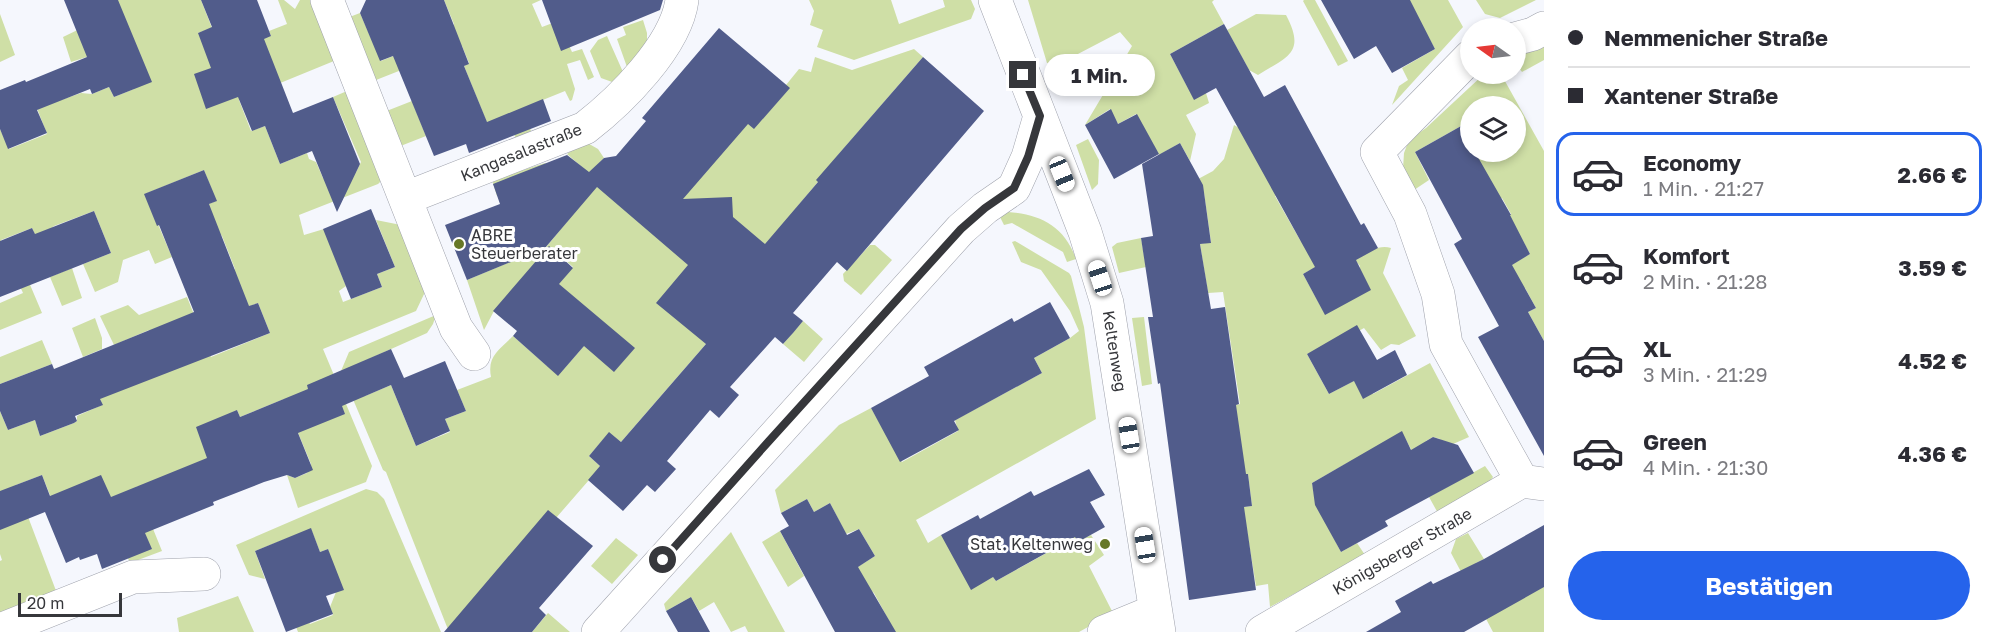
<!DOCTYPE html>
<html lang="de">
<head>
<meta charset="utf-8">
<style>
	:root { --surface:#fff; --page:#f7f7f7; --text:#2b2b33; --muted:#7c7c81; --line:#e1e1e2; --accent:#2563eb }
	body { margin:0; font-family:"Golos Text",sans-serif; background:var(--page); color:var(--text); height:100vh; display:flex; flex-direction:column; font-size:22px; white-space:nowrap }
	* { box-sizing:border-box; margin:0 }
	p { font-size:20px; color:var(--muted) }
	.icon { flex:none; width:33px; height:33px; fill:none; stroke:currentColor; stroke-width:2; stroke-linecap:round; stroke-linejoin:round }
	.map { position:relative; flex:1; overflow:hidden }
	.details { display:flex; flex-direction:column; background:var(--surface); width:450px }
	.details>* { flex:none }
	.banner { display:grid; align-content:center; height:132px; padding:0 24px; background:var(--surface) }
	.needle { width:39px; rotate:284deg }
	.tools { position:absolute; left:1460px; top:18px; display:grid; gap:12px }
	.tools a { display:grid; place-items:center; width:66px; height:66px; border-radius:50%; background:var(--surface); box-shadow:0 3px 9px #0003; font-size:30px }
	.scale { position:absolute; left:18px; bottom:15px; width:104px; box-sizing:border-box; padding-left:6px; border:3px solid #36373b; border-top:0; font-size:16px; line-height:21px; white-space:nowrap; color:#36373b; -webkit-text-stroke:4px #fff; paint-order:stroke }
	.end { position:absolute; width:27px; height:27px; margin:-14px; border:8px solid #36373b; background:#fff; box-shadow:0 0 0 3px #fff }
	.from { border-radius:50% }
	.bubble { position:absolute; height:42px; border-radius:21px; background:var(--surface); box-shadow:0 3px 9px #0003; font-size:20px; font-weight:700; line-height:42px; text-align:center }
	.car { position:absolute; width:18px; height:36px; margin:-18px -9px; border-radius:8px; box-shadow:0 0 4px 2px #0007; background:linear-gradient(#fff 24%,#345 0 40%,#fff 0 76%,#345 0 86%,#fff 0) }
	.banner b { display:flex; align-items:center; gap:21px; height:57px; font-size:22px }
	.banner b+b { border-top:2px solid var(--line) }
	.banner i { width:15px; height:15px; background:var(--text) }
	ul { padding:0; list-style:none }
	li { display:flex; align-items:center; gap:18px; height:84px; margin:0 12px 9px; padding:0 12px; border:3px solid transparent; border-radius:18px }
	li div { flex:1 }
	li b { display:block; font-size:22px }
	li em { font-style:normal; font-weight:700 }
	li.selected { border-color:var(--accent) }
	li>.icon { width:54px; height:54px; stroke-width:1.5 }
	.cta { display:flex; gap:12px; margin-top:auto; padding:12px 24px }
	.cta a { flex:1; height:69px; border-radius:36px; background:var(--accent); color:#fff; font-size:24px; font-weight:700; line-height:69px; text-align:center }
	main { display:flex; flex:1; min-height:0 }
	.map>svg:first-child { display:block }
	.green { fill:#cfdfa6 }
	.building { fill:#515c8b }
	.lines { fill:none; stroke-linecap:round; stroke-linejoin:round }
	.minor-casing { stroke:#9fa2ac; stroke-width:34 }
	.minor { stroke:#fff; stroke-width:33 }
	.route { stroke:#36373b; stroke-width:8 }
	.poi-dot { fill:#677827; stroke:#fff; stroke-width:2 }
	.labels { text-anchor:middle; stroke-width:6; stroke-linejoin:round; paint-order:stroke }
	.street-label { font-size:16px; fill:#36373b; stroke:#fff }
	.poi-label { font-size:16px; fill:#36373b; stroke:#fff; text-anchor:start }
</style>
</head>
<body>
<main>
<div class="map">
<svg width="1544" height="632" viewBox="0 0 1544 632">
	<rect width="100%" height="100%" fill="#f5f7fd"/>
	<path class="green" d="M111 0H201L212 28 198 33 271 36 269 31 287 24 278 0H284L295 9 300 0H310L334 61 239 100 251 131 265 126 280 164 307 153 309 159 316 162 323 178 331 182 356 172 361 162 333 97 347 91 384 178 378 184 299 215 304 235 324 229 346 286 339 291 343 302 382 287 377 274 395 267 376 220 401 225 425 292 416 311 323 349 372 466 366 482 298 508 287 475 295 478 307 473 311 464 284 399 240 417 237 410 224 460 136 487 162 551 130 563 125 551 52 500 42 475 16 485 58 596 0 618V561L2 560 0 554V411L8 430 35 420 40 436 74 423 77 421V416L102 405 98 394 149 330 114 345 100 316 128 305 139 315 187 297 211 357 270 333 258 303 240 310 225 273 235 269 222 236 198 208 216 201 204 170 145 194 172 257 155 264 149 250 123 260 118 282 95 292 83 264 111 253 94 211 54 226 37 239 32 228 1 240 0 259V129L9 149 47 134 31 93 61 100 81 93 92 94 109 87 114 97 134 89 96 54 71 62 63 37 92 23Z
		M444 0H541L532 4 542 27 558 21 572 52 582 49 594 77 588 80 580 60 567 64 575 89 572 100 570 101 565 91 523 108 531 131 516 139 511 126 491 133 464 66 469 63 462 46 371 82 347 18 360 13 381 61 449 33 454 24Z
		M809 0H891L899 24 945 7 943 0H971L975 9 971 19 854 60 817 47 823 30 810 25 814 11Z
		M1028 0H1214L1212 2 1224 24 1170 54 1194 99 1206 93 1209 103 1186 115 1196 134 1190 161 1180 143 1159 155 1136 114 1118 124 1110 109 1085 125 1132 46 1120 32 1076 55 1062 66 1047 63Z
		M1304 0H1315L1348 61 1338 66 1303 1Z
		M1395 0H1448L1463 27 1392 105 1399 86 1408 80 1402 68 1435 49 1420 22Z
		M1476 0H1536L1500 18 1485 14Z
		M0 14 15 55 0 62Z
		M1256 14 1286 15C1306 53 1288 56 1258 75L1249 70 1227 30Z
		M643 20 647 33V45L627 67 617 39 626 35 623 27Z
		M607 36 623 72 615 83 601 78 590 51 598 40Z
		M1544 45V60L1522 72 1515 63V54Z
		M914 49 923 57 838 155 828 170 797 207 706 344 621 442 609 433 589 456 612 477 589 480 536 541 449 632 386 472 383 470 341 371 349 352 436 315 433 324 427 333 353 366 365 396 391 385 416 446 450 432 445 419 466 411 457 390 491 377C487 356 499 350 513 336L547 366 552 362 562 371 583 347 558 284 573 267 559 255 494 311 484 330 467 280 510 262 532 244 542 252 570 218 497 196 492 180 545 163 569 183 583 168 567 154 584 141 598 149 604 158 598 164 599 171 688 110 786 85 799 69 811 72 815 57 852 70Z
		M1484 74H1501L1544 151V341L1528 312 1536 308 1525 288 1480 283 1530 254 1518 232 1492 223 1511 214 1502 198 1489 204 1466 161 1485 152H1515V106H1470V121L1415 152 1429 180 1411 192 1403 169 1404 153 1409 140 1426 128Z
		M412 101 426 136 398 147 384 112Z
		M1234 125 1318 173 1275 196 1300 240 1331 259 1303 274 1325 314 1359 275 1360 266 1355 260C1366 254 1377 244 1391 248L1383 273 1416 336 1399 345 1391 344 1381 350 1364 328 1332 346 1307 354 1329 394 1363 376 1373 394 1430 363 1469 437 1444 448 1440 439 1433 437 1426 441 1424 448 1407 457 1411 449 1403 435 1360 480 1349 462 1312 483 1316 504 1341 552 1357 543 1365 555 1270 607 1268 584 1256 586 1243 507 1252 506 1248 474H1245L1235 405 1240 404 1223 292 1208 293 1200 244 1211 242 1204 193 1159 200 1213 171 1224 159Z
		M1088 139 1099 160 1098 184 1092 190 1076 145Z
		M1008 212C1041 214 1065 227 1076 259L1067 262 1063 252 1012 223 1004 225 1000 217Z
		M1141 238 1146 267 1119 273 1112 247 1117 243Z
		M1015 241 1069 273 1071 276 1084 327 1096 419 916 520 928 543 941 535 993 577 996 581 1061 545 1064 517 1078 541 1091 535 1104 555 1089 566 1113 613 1079 632H895L874 593 848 573 875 556 859 529 846 534 830 503 814 512 807 499 781 513 775 490 839 425 871 408 902 462 958 431 955 420 1042 373 1034 358 1070 338 1079 331 1070 311 1041 270 1021 262 1012 242Z
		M870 245H875L892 260 861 295 844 281 843 274Z
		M72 268 82 298 62 306 50 277Z
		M28 280 42 313 0 330V303L23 293 18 282Z
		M1144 317 1152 384 1142 386 1132 318Z
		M95 318 102 338V349L83 357 72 328Z
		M803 321 823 339 804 362 783 344Z
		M42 340 52 364 0 384V357Z
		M1485 466 1493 477 1481 492 1439 515 1429 497Z
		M366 489 377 492 384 499 441 632H298L294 622 307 616 310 624 333 615 330 607 336 592 328 549 320 552 311 529 255 551 265 579 249 575 236 545Z
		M780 531 804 576 788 587 762 542Z
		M731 532 785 632H748L745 626 731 632 714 602 699 611 691 597 666 611 664 604Z
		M1468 533 1484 559 1476 563 1544 587V632H1493L1451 553 1456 539Z
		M616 538 638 555 612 584 591 566Z
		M238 596 254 632H179L177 618Z
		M548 613 570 632H532Z"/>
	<path class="building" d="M64 0H118L152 82 114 97 109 87 92 94 90 89 37 110 47 133 8 149 0 129V90L25 80 26 82 87 57Z
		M201 0H257L271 36 264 39 293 113 333 97 360 164 337 212 312 151 280 164 265 126 252 131 238 97 206 109 194 74 211 68 198 33 212 27Z
		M366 0H444L469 64 464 66 487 122 543 99 551 121 469 153 466 144 434 156 393 56 380 61 360 13Z
		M542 0H663L660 10 561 51Z
		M1321 0H1410L1435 49 1392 73 1376 46 1354 59Z
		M1224 24 1264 97 1285 85 1361 225 1364 223 1378 248 1356 260 1371 290 1325 315 1303 274 1315 267 1216 88 1194 100 1170 54Z
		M719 28 790 88 754 129 748 124 683 199 732 197 733 217 765 244 818 182 816 180 923 57 984 111 847 271 837 262 793 313 803 321 793 333 783 344 775 337 730 387 739 395 719 418 710 410 667 461 676 469 655 492 647 485 623 511 588 480 600 466 589 456 609 432 621 442 706 344 656 303 688 265 597 187 545 248 467 280 445 225 500 204 493 184 567 155 589 172 604 158 616 156 646 121 642 118Z
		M1111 109 1118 124 1137 114 1159 154 1114 179 1085 125Z
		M1470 121V152H1475L1511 215H1510L1530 254 1512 265 1536 308 1528 312 1544 341V456L1478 337 1499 326 1454 244 1462 239 1415 152Z
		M1180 143 1203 185 1211 243 1200 244 1211 309 1225 307 1239 404 1236 405 1246 474H1248L1252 506 1244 507 1256 590 1189 600 1160 383 1158 384 1148 317H1153L1141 238 1153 236 1142 164Z
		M204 170 217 201 209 204 249 306 258 303 270 333 100 399 103 405 75 416 77 421 74 423 40 436 35 420 8 430 0 411V384L52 364 54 369 194 312 159 225 157 226 144 194Z
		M371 209 395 267 377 274 382 287 351 299 323 229Z
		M94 211 111 253 0 297V241L32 228 35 234Z
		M549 246 573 268 559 284 635 348 614 372 584 346 558 376 513 336 517 331 493 311Z
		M1050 302 1070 338 1034 358 1042 373 954 421 959 430 900 462 871 408 929 376 924 367 1012 318 1014 322Z
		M1357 325 1377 360 1395 350 1407 375 1363 399 1354 381 1329 394 1307 354Z
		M391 349 404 378 445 361 466 411 445 419 450 431 416 446 391 385 342 406 345 414 298 433 313 470 295 478 287 475 264 482 213 502 214 505 145 533 152 549 102 569 97 554 80 560 79 557 66 563 45 512 0 530V491L42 475 50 496 101 475 111 497 207 458 196 427 237 410 240 417 308 389 307 385Z
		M1402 431 1411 450 1433 437 1458 445 1474 473 1385 521 1388 526 1341 552 1315 505 1312 483Z
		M1089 469 1105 495 1090 502 1105 527 1078 542 1075 537 996 581 993 577 971 590 941 535 978 515 980 519 1031 491 1034 496Z
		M807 499 814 512 830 503 847 535 859 529 875 556 858 567 896 632H835L780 531 789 526 781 513Z
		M548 510 593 546 539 608 546 615 532 632H444Z
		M1544 525V587L1464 632H1366L1401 612 1395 601 1431 581 1433 584 1484 559Z
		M311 528 320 552 328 549 344 590 326 596 333 614 286 632 255 551Z
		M691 597 710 632H678L666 611Z"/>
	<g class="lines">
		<defs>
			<path id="minor" d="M327 0 456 328 474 354
				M995 0 1085 232 1107 303 1159 632
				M1515 39 1533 34 1544 28
				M1470 57 1377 152 1410 214 1438 294 1446 344 1522 481
				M406 198 585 128C620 101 676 46 682 0
				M0 630 133 577 204 574
				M598 632 961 229 985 208 1014 188 1028 157 1040 116
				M1104 632 1155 611
				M1262 632 1522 481 1543 484"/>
		</defs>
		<use href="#minor" class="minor-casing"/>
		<use href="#minor" class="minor"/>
	</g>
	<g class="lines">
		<path class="route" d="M663 560 769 441 961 229 985 208 1014 188 1028 157 1040 116 1023 75"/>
	</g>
	<g class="poi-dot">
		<circle cx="459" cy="244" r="6"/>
		<circle cx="1105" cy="544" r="6"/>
	</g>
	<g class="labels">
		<g class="street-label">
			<text transform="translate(521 152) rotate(-22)" y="6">Kangasalastraße</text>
			<text transform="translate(1115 351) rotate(81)" y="6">Keltenweg</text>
			<text transform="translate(1402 551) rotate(-30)" y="6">Königsberger Straße</text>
		</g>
		<g class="poi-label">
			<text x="471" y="241">ABRE<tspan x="471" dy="18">Steuerberater</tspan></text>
			<text x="1093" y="550" text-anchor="end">Stat. Keltenweg</text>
		</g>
	</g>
</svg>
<div class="tools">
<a><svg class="needle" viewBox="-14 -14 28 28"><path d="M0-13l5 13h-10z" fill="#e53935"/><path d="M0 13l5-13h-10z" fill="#7c7c81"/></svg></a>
<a><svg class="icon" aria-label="layers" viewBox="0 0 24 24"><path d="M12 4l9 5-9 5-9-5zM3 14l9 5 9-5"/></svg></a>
</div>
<div class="scale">20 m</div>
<i class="end from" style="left:663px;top:560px"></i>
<i class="end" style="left:1023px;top:75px"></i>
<div class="bubble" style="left:1044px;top:54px;width:111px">1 Min.</div>
<i class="car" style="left:1062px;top:174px;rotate:158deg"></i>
<i class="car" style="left:1100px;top:278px;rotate:342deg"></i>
<i class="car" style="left:1129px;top:435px;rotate:351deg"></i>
<i class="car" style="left:1145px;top:545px;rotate:351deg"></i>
</div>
<section class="details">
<div class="banner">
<b><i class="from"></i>Nemmenicher Straße</b>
<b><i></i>Xantener Straße</b>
</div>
<ul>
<li class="selected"><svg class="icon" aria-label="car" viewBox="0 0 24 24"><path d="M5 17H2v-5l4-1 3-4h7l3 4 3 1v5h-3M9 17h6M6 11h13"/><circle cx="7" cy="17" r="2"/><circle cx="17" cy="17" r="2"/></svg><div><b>Economy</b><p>1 Min. · 21:27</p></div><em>2.66 €</em></li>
<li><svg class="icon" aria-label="car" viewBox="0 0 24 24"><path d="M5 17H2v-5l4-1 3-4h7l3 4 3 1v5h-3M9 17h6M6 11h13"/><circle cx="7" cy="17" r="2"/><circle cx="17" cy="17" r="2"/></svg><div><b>Komfort</b><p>2 Min. · 21:28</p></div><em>3.59 €</em></li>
<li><svg class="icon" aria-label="car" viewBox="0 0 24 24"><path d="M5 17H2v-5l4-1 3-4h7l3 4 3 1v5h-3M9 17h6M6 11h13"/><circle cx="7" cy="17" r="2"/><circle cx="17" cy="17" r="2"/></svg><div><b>XL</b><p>3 Min. · 21:29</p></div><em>4.52 €</em></li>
<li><svg class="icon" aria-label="car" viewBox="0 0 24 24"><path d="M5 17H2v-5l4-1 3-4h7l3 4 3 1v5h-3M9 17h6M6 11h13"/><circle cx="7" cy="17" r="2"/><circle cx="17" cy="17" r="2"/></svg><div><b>Green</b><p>4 Min. · 21:30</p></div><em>4.36 €</em></li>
</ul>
<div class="cta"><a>Bestätigen</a></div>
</section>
</main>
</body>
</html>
